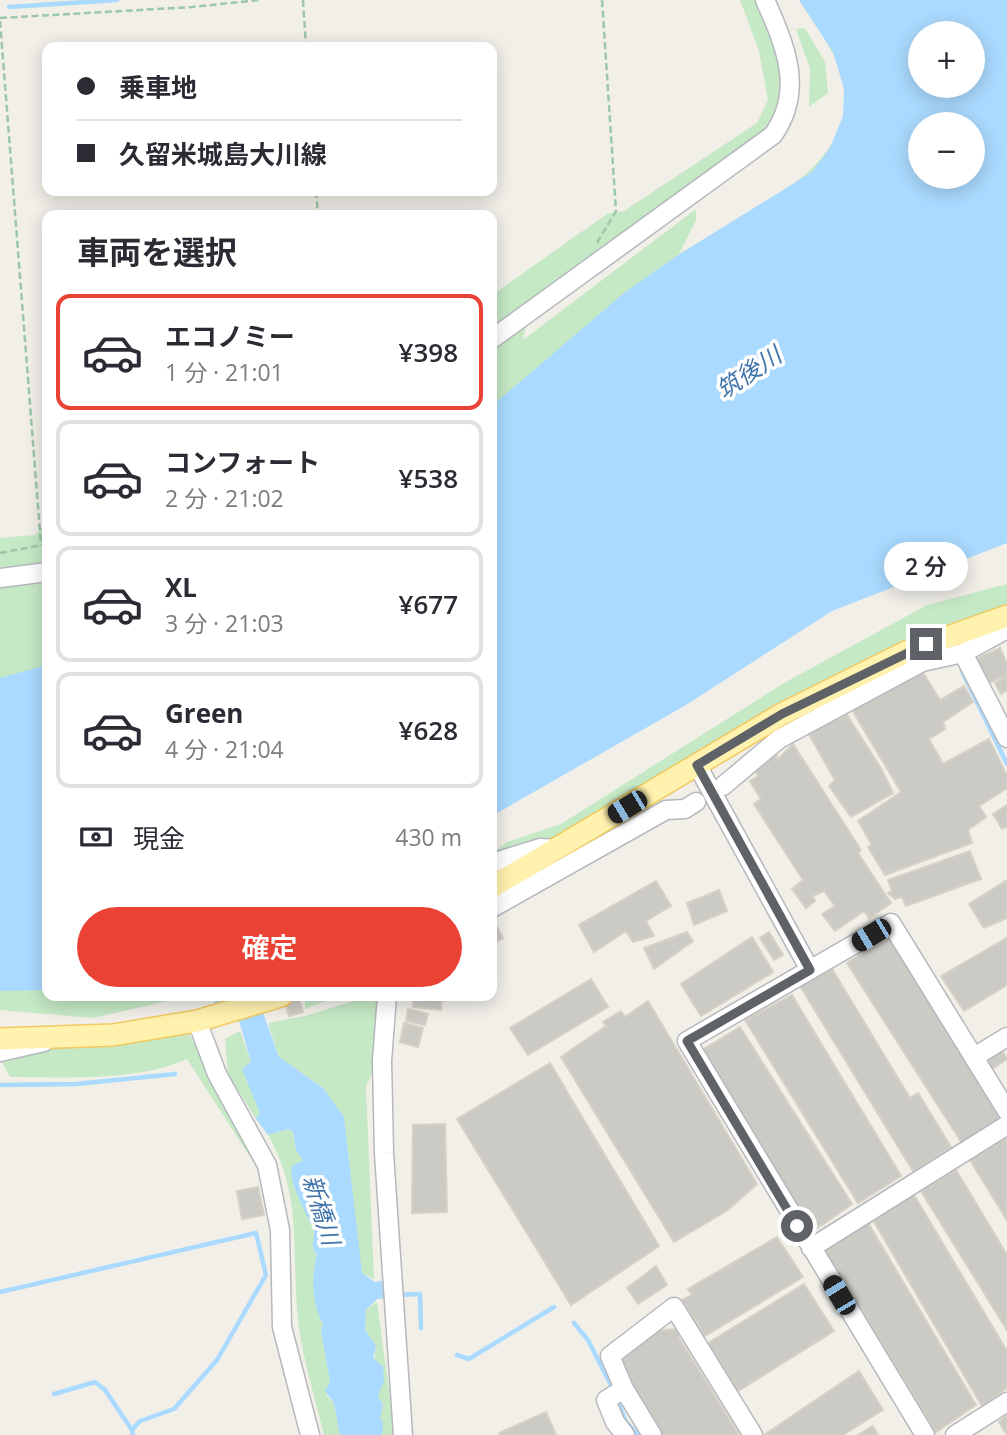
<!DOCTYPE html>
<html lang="ja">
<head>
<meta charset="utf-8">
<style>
	:root { --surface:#fff; --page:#f7f7f7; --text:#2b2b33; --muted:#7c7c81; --line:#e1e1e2; --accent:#ea4335 }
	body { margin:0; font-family:"Open Sans","Noto Sans JP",sans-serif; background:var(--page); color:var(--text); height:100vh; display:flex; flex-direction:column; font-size:26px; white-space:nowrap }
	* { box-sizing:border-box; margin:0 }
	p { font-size:23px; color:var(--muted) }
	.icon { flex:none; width:38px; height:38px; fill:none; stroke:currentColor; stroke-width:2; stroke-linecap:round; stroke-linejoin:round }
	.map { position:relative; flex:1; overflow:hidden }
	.details { position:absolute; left:42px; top:210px; width:455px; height:791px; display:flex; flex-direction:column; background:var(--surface); border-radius:14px; box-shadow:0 4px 18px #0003 }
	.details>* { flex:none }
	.hud { position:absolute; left:42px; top:42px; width:455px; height:154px; border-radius:14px; box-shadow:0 4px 18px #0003; display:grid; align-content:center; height:154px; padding:0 35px; background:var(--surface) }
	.controls { position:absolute; left:908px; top:21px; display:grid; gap:14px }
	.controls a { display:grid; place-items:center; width:77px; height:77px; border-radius:50%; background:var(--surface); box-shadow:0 4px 18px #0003; font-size:35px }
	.end { position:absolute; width:32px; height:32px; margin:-16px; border:9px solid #5f6368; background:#fff; box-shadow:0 0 0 4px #fff }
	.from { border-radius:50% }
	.bubble { position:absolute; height:49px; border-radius:24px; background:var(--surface); box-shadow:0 4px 18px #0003; font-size:23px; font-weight:600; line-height:49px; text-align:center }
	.car { position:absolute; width:21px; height:42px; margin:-21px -10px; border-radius:9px; box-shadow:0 0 5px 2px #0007; background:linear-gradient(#222 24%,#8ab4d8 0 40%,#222 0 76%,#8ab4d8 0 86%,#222 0) }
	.hud b { display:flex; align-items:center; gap:24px; height:66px; font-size:26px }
	.hud b+b { border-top:2px solid var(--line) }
	.hud i { width:18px; height:18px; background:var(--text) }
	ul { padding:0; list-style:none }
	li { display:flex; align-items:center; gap:21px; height:116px; margin:0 14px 10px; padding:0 21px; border:4px solid var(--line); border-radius:14px }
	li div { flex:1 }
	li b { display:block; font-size:26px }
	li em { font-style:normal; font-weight:600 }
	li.selected { border-color:var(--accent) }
	li>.icon { width:63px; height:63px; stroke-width:1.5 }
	h2 { padding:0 35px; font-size:32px; line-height:84px }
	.pay { display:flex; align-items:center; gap:18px; height:77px; padding:0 35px; font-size:26px }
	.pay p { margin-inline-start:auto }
	.action { display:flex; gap:14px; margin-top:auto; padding:14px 35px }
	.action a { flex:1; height:80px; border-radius:42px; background:var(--accent); color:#fff; font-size:28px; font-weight:600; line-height:80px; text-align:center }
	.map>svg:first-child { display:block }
	.green { fill:#c5e8c5 }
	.water { fill:#aadaff; fill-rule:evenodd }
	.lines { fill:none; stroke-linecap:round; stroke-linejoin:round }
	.stream { stroke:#aadaff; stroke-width:4.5 }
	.building { fill:#cccac5; stroke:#d6d1c6; stroke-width:2 }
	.minor-casing { stroke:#b5b8bc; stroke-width:21 }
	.major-casing { stroke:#f2c960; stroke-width:24 }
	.path { stroke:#9cc7a9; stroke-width:2.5; stroke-dasharray:7 3.5; stroke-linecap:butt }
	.minor { stroke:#fff; stroke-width:18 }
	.major { stroke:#fff2af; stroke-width:21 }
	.route { stroke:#5f6368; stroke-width:9 }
	.labels { text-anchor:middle; stroke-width:7; stroke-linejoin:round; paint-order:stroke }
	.water-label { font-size:24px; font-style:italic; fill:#4174aa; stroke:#fff }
</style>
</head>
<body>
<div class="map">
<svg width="1007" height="1435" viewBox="0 0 1007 1435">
	<rect width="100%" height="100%" fill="#f1efe8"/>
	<path class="green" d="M740 0H761L778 35 787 97 761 141 492 333V295L607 214 624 211 757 123 768 100 759 51Z
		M799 0 835 39 854 106 813 190 492 416V346L527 320 523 340 696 209V220L679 254C737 219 854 172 844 90 841 57 817 28 799 0Z
		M805 28 825 62 828 93 809 107 810 69 796 29Z
		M47 522V565L0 571V538L35 535Z
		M47 578V677L0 691V585Z
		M1007 584V608L900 646 784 700 562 836 492 858V854L507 842 561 824 784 683 927 605Z
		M47 958V996L185 997 93 1018 0 1010V969Z
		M305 996H338L305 1009Z
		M369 996H377L372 1073 366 1087 374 1279 362 1273 360 1266 344 1117 323 1088 279 1057 268 1023 305 1016Z
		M240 1031 251 1062 243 1069 261 1113 256 1119 228 1074 225 1039Z
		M189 1034 262 1166 259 1171 187 1059C134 1082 67 1077 10 1077L2 1062 71 1044Z
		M288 1129 293 1132 296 1150 303 1161 297 1165 293 1182 314 1232 323 1324 321 1331 330 1382 327 1396 334 1403 340 1435H324C315 1397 302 1357 298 1319 291 1252 303 1195 268 1135Z
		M377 1302 395 1435H382L380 1418 383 1405 378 1396 383 1366 374 1361 376 1346 365 1330 366 1310Z"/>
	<path class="water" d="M799 0H1007V543L832 611 686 705 492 816V406L624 293 678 255 812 172 830 148 843 116 844 89 833 52ZM973 33V86H920V33ZM920 124H973V177H920Z
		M47 665V990L0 991V678Z
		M212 996H257L279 1057 323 1088 344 1117 362 1273 375 1282 387 1280 389 1298 377 1299 366 1310 365 1330 376 1346 373 1358 383 1366 384 1381 378 1396 383 1405 380 1418 383 1423 382 1435H340L339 1431 334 1403 325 1391 330 1382 321 1331 323 1324C312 1304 311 1277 317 1254 308 1247 317 1239 313 1228 307 1214 285 1178 293 1165L303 1161 296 1150 293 1132 288 1129 268 1135 256 1119 260 1113 242 1069 251 1062 233 1000 215 1004Z"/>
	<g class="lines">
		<path class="stream" d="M9 7 117 0
			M962 671 1007 764
			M0 1085 76 1084 175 1074
			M0 1292 256 1233 266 1275 217 1360 174 1409 140 1421 132 1430 133 1435
			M398 1295 420 1294 421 1328
			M574 1323 588 1340 613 1389
			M457 1355 469 1359 554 1307
			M54 1394 95 1382 105 1390 132 1430
			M616 1397 626 1422 638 1435"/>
	</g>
	<path class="building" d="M1000 648 1007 664V675L987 684 976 659Z
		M921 669 940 700 964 686 973 702 943 722 945 729 929 739 943 764 989 739 1007 776V788L979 806 986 817 968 830 972 843 885 875 868 847 872 845 858 821 901 792 851 708Z
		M1007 677V690L1001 694 995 683Z
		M847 715 882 770 893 793 851 817 829 786 835 780 807 731Z
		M793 744 861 850 858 853 891 903 869 918 864 911 835 931 822 914 835 906 824 891 813 896 815 901 806 908 792 889 803 880 754 804 761 799 750 781 758 776 755 769 776 755 778 759Z
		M1007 805V826L1002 829 993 814Z
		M970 851 981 879 906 906 902 897 895 899 888 893 892 891 888 880Z
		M1007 880V918L984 928 969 904Z
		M656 881 671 906 646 921 654 936 633 942 626 931 594 952 579 925Z
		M719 890 727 911 694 925 687 903Z
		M493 919 503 938 492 944V920Z
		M687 932 693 941 654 969 644 948Z
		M769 932 783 955 774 960 760 938Z
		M890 935 1003 1117 962 1143 847 963Z
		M752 937 773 972 701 1016 681 984Z
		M1007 938V985L964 1011 941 976Z
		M832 969 910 1098 918 1093 951 1147 913 1171 800 986Z
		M591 979 608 1007 528 1055 510 1028Z
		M792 995 901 1176 858 1203 745 1020Z
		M414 996H442L441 1010 413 1007Z
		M299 999 303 1012 289 1016 285 1002Z
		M648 1001 757 1184 728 1210 674 1242 561 1057 606 1026 603 1022 621 1011 625 1017Z
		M408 1009 428 1014 425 1025 406 1021Z
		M404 1023 423 1028 418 1047 400 1042Z
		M740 1027 852 1204 812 1232 702 1050Z
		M1001 1048 1007 1059 990 1070 984 1058Z
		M550 1063 659 1246 571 1305 457 1119Z
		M445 1124 447 1212 412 1213 413 1125Z
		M1007 1137V1220L970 1160Z
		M956 1170 1007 1255V1330L921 1191Z
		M258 1187 264 1215 242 1219 237 1191Z
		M914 1195 1007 1351V1388L982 1406 873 1220Z
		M867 1221 976 1405 936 1432 826 1252Z
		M777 1237 803 1277 705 1336 682 1300 692 1295 688 1289Z
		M656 1266 667 1285 638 1304 627 1288Z
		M804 1284 834 1331 738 1391 708 1343Z
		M678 1329 679 1338 739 1435H660L611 1359 648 1339 649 1331Z
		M859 1371 883 1410 843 1435H764Z
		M546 1412 556 1435H500L499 1433Z
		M1007 1416V1435L999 1422Z
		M873 1426 878 1435H858Z"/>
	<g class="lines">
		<defs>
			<path id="minor" d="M492 339 773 135C805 90 785 45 765 0
				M0 578 47 572
				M1007 629 963 653 1007 738
				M697 765 810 970
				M723 786 779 739 922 662 963 653
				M492 863 540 848 557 849
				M492 908 666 810 685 809 696 802
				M387 996 382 1061 384 1153 403 1435
				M197 1021 217 1074 267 1165 280 1230 282 1327 310 1435
				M0 1052 44 1042
				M974 1057 1007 1037
				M811 1248 1007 1125
				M624 1389 652 1435
				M625 1435 615 1422 606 1400 624 1389 610 1356 674 1307 753 1435
				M925 1435 687 1041 891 923 1007 1111
				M955 1435 1007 1402"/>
			<path id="major" d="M492 887 782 714 906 652 1007 616
				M0 1039 113 1035 197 1021 281 996"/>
		</defs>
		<use href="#minor" class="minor-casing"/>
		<use href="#major" class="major-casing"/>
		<path class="path" d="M303 0 306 47
			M0 18 192 7 259 0
			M0 21 41 545
			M316 191 318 215
			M597 243 616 211 602 0
			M0 553 47 544"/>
		<use href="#minor" class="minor"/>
		<use href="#major" class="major"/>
	</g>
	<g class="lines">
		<path class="route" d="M797 1226 687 1041 810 970 697 765 782 714 926 644"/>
	</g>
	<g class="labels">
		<g class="water-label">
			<text transform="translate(749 373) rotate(-34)" y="8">筑後川</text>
			<text transform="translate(321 1210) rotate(73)" y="8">新橋川</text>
		</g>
	</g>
</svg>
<div class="controls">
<a>+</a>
<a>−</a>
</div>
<i class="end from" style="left:797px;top:1226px"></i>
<i class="end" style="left:926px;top:644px"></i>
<div class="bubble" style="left:884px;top:542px;width:84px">2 分</div>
<i class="car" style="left:627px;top:807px;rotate:239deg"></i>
<i class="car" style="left:871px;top:935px;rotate:239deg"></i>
<i class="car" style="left:839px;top:1295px;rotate:329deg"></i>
<div class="hud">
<b><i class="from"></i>乗車地</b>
<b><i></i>久留米城島大川線</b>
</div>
<section class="details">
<h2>車両を選択</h2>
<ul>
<li class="selected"><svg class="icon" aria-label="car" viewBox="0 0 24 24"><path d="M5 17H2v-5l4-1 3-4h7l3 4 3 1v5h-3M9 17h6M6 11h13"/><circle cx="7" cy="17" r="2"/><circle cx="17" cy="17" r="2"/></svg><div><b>エコノミー</b><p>1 分 · 21:01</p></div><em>¥398</em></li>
<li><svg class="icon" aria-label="car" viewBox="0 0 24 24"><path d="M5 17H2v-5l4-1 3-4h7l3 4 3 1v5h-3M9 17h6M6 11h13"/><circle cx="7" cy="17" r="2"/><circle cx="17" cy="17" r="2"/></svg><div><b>コンフォート</b><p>2 分 · 21:02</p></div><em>¥538</em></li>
<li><svg class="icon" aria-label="car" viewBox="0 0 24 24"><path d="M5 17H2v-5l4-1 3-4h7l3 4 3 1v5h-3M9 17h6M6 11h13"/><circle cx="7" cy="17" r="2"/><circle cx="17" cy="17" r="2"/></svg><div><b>XL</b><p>3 分 · 21:03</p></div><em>¥677</em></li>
<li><svg class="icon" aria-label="car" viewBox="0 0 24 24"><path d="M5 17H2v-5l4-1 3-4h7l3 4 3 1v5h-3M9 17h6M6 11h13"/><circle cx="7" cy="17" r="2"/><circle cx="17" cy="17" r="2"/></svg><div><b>Green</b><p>4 分 · 21:04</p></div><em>¥628</em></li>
</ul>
<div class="pay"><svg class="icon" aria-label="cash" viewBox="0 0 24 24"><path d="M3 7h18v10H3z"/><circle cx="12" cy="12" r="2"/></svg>現金<p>430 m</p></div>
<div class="action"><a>確定</a></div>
</section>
</div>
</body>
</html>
